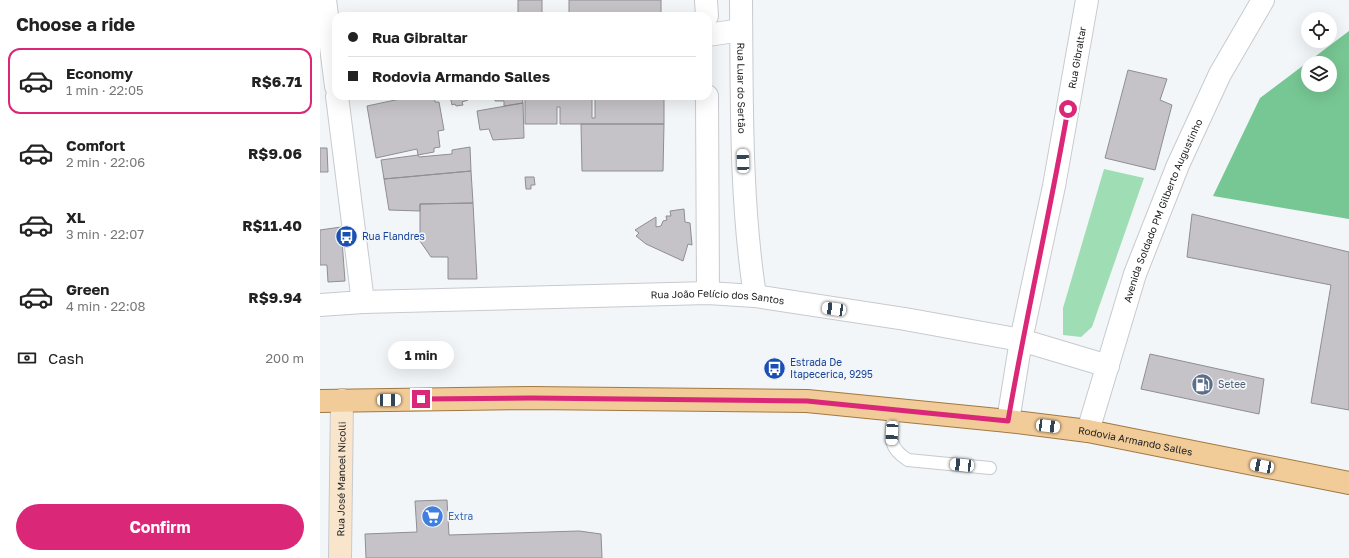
<!DOCTYPE html>
<html lang="en">
<head>
<meta charset="utf-8">
<style>
	:root { --surface:#fff; --page:#f6f6f6; --text:#222; --muted:#767676; --line:#e0e0e0; --accent:#db2777 }
	body { margin:0; font-family:"Golos Text",sans-serif; background:var(--page); color:var(--text); height:100vh; display:flex; flex-direction:column; font-size:15px; white-space:nowrap }
	* { box-sizing:border-box; margin:0 }
	p { font-size:13px; color:var(--muted) }
	.icon { flex:none; width:22px; height:22px; fill:none; stroke:currentColor; stroke-width:2; stroke-linecap:round; stroke-linejoin:round }
	.map { position:relative; flex:1; overflow:hidden }
	.side { display:flex; flex-direction:column; background:var(--surface); width:320px }
	.side>* { flex:none }
	.guide { position:absolute; left:12px; top:12px; width:380px; height:88px; border-radius:12px; box-shadow:0 4px 16px #0002; display:grid; align-content:center; height:88px; padding:0 16px; background:var(--surface) }
	.controls { position:absolute; left:981px; top:12px; display:grid; gap:8px }
	.controls a { display:grid; place-items:center; width:36px; height:36px; border-radius:50%; background:var(--surface); box-shadow:0 4px 16px #0002; font-size:20px }
	.end { position:absolute; width:18px; height:18px; margin:-9px; border:5px solid #db2777; background:#fff; box-shadow:0 0 0 2px #fff }
	.from { border-radius:50% }
	.bubble { position:absolute; height:28px; border-radius:14px; background:var(--surface); box-shadow:0 4px 16px #0002; font-size:13px; font-weight:700; line-height:28px; text-align:center }
	.car { position:absolute; width:12px; height:24px; margin:-12px -6px; border-radius:5px; box-shadow:0 0 3px 1px #0007; background:linear-gradient(#fff 24%,#345 0 40%,#fff 0 76%,#345 0 86%,#fff 0) }
	.guide b { display:flex; align-items:center; gap:14px; height:38px; font-size:15px }
	.guide b+b { border-top:1px solid var(--line) }
	.guide i { width:10px; height:10px; background:var(--text) }
	ul { padding:0; list-style:none }
	li { display:flex; align-items:center; gap:12px; height:66px; margin:0 8px 6px; padding:0 8px; border:2px solid transparent; border-radius:12px }
	li div { flex:1 }
	li b { display:block; font-size:15px }
	li em { font-style:normal; font-weight:700 }
	li.on { border-color:var(--accent) }
	li>.icon { width:36px; height:36px; stroke-width:1.5 }
	h2 { padding:0 16px; font-size:18px; line-height:48px }
	.pay { display:flex; align-items:center; gap:10px; height:44px; padding:0 16px; font-size:15px }
	.pay p { margin-inline-start:auto }
	.cta { display:flex; gap:8px; margin-top:auto; padding:8px 16px }
	.cta a { flex:1; height:46px; border-radius:24px; background:var(--accent); color:#fff; font-size:16px; font-weight:700; line-height:46px; text-align:center }
	main { display:flex; flex:1; min-height:0 }
	.map>svg:first-child { display:block }
	.green { fill:#9fdeb4 }
	.forest { fill:#77c794; fill-rule:evenodd }
	.building { fill:#c5c3c7; stroke:#8f8e92 }
	.lines { fill:none; stroke-linecap:round; stroke-linejoin:round }
	.service-casing { stroke:#c7cace; stroke-width:14 }
	.minor-casing { stroke:#c7cace; stroke-width:24 }
	.tertiary-casing { stroke:#c7cace; stroke-width:24 }
	.secondary-casing { stroke:#c7cace; stroke-width:24 }
	.primary-casing { stroke:#a17942; stroke-width:24 }
	.service { stroke:#fff; stroke-width:12 }
	.minor { stroke:#fff; stroke-width:22 }
	.tertiary { stroke:#fff; stroke-width:22 }
	.secondary { stroke:#f8e5cc; stroke-width:22 }
	.primary { stroke:#f1cb98; stroke-width:22 }
	.route { stroke:#db2777; stroke-width:5 }
	.labels { text-anchor:middle; stroke-width:3.5; stroke-linejoin:round; paint-order:stroke }
	.street-label { font-size:10px; fill:#202122; stroke:#f2f6f9 }
	.transit-label { font-size:10px; fill:#164399; stroke:#f2f6f9; text-anchor:start }
	.service-label { font-size:10px; fill:#4e5e75; stroke:#f2f6f9; text-anchor:start }
	.shop-label { font-size:10px; fill:#366cbe; stroke:#f2f6f9; text-anchor:start }
</style>
</head>
<body>
<main>
<section class="side">
<h2>Choose a ride</h2>
<ul>
<li class="on"><svg class="icon" aria-label="car" viewBox="0 0 24 24"><path d="M5 17H2v-5l4-1 3-4h7l3 4 3 1v5h-3M9 17h6M6 11h13"/><circle cx="7" cy="17" r="2"/><circle cx="17" cy="17" r="2"/></svg><div><b>Economy</b><p>1 min · 22:05</p></div><em>R$6.71</em></li>
<li><svg class="icon" aria-label="car" viewBox="0 0 24 24"><path d="M5 17H2v-5l4-1 3-4h7l3 4 3 1v5h-3M9 17h6M6 11h13"/><circle cx="7" cy="17" r="2"/><circle cx="17" cy="17" r="2"/></svg><div><b>Comfort</b><p>2 min · 22:06</p></div><em>R$9.06</em></li>
<li><svg class="icon" aria-label="car" viewBox="0 0 24 24"><path d="M5 17H2v-5l4-1 3-4h7l3 4 3 1v5h-3M9 17h6M6 11h13"/><circle cx="7" cy="17" r="2"/><circle cx="17" cy="17" r="2"/></svg><div><b>XL</b><p>3 min · 22:07</p></div><em>R$11.40</em></li>
<li><svg class="icon" aria-label="car" viewBox="0 0 24 24"><path d="M5 17H2v-5l4-1 3-4h7l3 4 3 1v5h-3M9 17h6M6 11h13"/><circle cx="7" cy="17" r="2"/><circle cx="17" cy="17" r="2"/></svg><div><b>Green</b><p>4 min · 22:08</p></div><em>R$9.94</em></li>
</ul>
<div class="pay"><svg class="icon" aria-label="cash" viewBox="0 0 24 24"><path d="M3 7h18v10H3z"/><circle cx="12" cy="12" r="2"/></svg>Cash<p>200 m</p></div>
<div class="cta"><a>Confirm</a></div>
</section>
<div class="map">
<svg width="1029" height="558" viewBox="0 0 1029 558">
	<rect width="100%" height="100%" fill="#f2f6f9"/>
	<path class="green" d="M784 169 824 178 772 327 761 337 743 335V308Z"/>
	<path class="forest" d="M1029 31V219L893 196 940 98ZM988 63H1010V85H988Z"/>
	<path class="building" d="M198 0H222V16H198Z
		M249 0H341V14H249Z
		M808 70 847 79 840 100 852 105 835 170 785 158Z
		M94 96H114L115 102H119L124 130 118 131 120 147 114 148V152L98 155 97 149 56 158 47 106Z
		M130 96H147L148 100 142 102 143 105 136 106 135 104 132 105Z
		M175 96H202L203 103 184 106V101H175Z
		M205 96H272V118H275V96H344V124H240V107H237V124H205Z
		M203 103 204 138 173 140 169 129 160 130 157 111Z
		M261 124H344L343 171H262Z
		M150 147 151 171 64 179 61 160 98 155 99 157 132 154V150Z
		M0 148H7L8 172H0Z
		M151 171 153 203 100 204V211L69 210 64 179Z
		M205 177H214L215 185H211V189H206Z
		M153 203 157 279H128V257H111L100 241V204Z
		M364 209 365 222 370 223 372 245 368 244 363 261 326 244 316 236 319 233 315 230 336 217V227L341 226 343 221 347 220 346 216H351L350 211Z
		M872 214 1029 252V410L991 403 1011 285 867 257Z
		M21 227 25 281 8 282 7 265H0V230Z
		M830 354 944 379 939 414 821 389Z
		M127 500 129 535 259 531 281 534 282 558H46L45 534 97 532 95 501Z"/>
	<g class="lines">
		<defs>
			<path id="service" d="M574 410C572 433 565 446 588 460L670 468"/>
			<g id="minor">
				<path d="M5 0 16 86"/>
				<path d="M386 0 387 16"/>
				<path id="s1" d="M421 0C422 99 420 198 435 296"/>
				<path d="M388 35 421 30"/>
				<path d="M17 96 43 302"/>
				<path d="M387 96 388 293"/>
				<path id="s2" d="M0 305 43 302 388 293 435 296 585 319 701 340 788 366"/>
				<path id="s3" d="M688 421 701 340 734 186 767 0"/>
			</g>
			<g id="tertiary">
				<path id="s4" d="M768 431 815 274 858 165 900 74 943 0"/>
			</g>
			<g id="secondary">
				<path id="s5" d="M20 558 22 400"/>
			</g>
			<g id="primary">
				<path id="s6" d="M0 401 211 398 487 401 688 421 768 431 1029 483"/>
			</g>
		</defs>
		<use href="#service" class="service-casing"/>
		<use href="#minor" class="minor-casing"/>
		<use href="#tertiary" class="tertiary-casing"/>
		<use href="#secondary" class="secondary-casing"/>
		<use href="#primary" class="primary-casing"/>
		<use href="#service" class="service"/>
		<use href="#minor" class="minor"/>
		<use href="#tertiary" class="tertiary"/>
		<use href="#secondary" class="secondary"/>
		<use href="#primary" class="primary"/>
	</g>
	<g class="lines">
		<path class="route" d="M101 399 211 398 487 401 688 421C706 316 730 213 748 109"/>
	</g>
	<defs>
		<symbol id="bus-disc" viewBox="-11 -11 22 22"><circle r="9.5" fill="#1a4fb4" stroke="#f2f6f9"/><path d="M-5-6H5V4H4V6H2V4H-2V6H-4V4H-5ZM-3.5-4V0h7V-4ZM-3.5 1.2v1.5H-2V1.2ZM2 1.2v1.5H3.5V1.2Z" fill="#fff"/></symbol>
		<symbol id="fuel-disc" viewBox="-11 -11 22 22"><circle r="9.5" fill="#5c6f8a" stroke="#f2f6f9"/><path d="M-5.5-6h7V0h2V4h1.3V-2.5L3-4.5l.8-.8L6-3V5H2.5V1h-1V6h-7ZM-4.2-4.7v3.2H.2V-4.7Z" fill="#fff"/></symbol>
		<symbol id="supermarket-disc" viewBox="-11 -11 22 22"><circle r="9.5" fill="#3f7fe0" stroke="#f2f6f9"/><path d="M-6-5.5h2.5l.6 2H6L4.5 2H-2.5L-4.4-4H-6ZM-1.5 3.2a1.3 1.3 0 1 0 .1 0ZM3 3.2a1.3 1.3 0 1 0 .1 0Z" fill="#fff"/></symbol>
	</defs>
	<g fill-rule="evenodd">
		<use href="#bus-disc" x="14" y="224" width="25" height="25"/>
		<use href="#bus-disc" x="442" y="356" width="25" height="25"/>
		<use href="#fuel-disc" x="870" y="372" width="25" height="25"/>
		<use href="#supermarket-disc" x="100" y="504" width="25" height="25"/>
	</g>
	<g class="labels">
		<g class="street-label">
			<text dy="4" stroke="none"><textPath href="#s3" startOffset="370">Rua Gibraltar</textPath></text>
			<text dy="4" stroke="none"><textPath href="#s1" startOffset="88">Rua Luar do Sertão</textPath></text>
			<text dy="4" stroke="none"><textPath href="#s4" startOffset="233">Avenida Soldado PM Gilberto Augustinho</textPath></text>
			<text dy="4" stroke="none"><textPath href="#s2" startOffset="398">Rua João Felício dos Santos</textPath></text>
			<text dy="4" stroke="none"><textPath href="#s6" startOffset="818">Rodovia Armando Salles</textPath></text>
			<text dy="4" stroke="none"><textPath href="#s5" startOffset="79">Rua José Manoel Nicolli</textPath></text>
		</g>
		<g class="transit-label">
			<text x="42" y="240">Rua Flandres</text>
			<text x="470" y="366">Estrada De<tspan x="470" dy="12">Itapecerica, 9295</tspan></text>
		</g>
		<g class="service-label">
			<text x="898" y="388">Setee</text>
		</g>
		<g class="shop-label">
			<text x="128" y="520">Extra</text>
		</g>
	</g>
</svg>
<div class="controls">
<a><svg class="icon" aria-label="locate" viewBox="0 0 24 24"><circle cx="12" cy="12" r="6"/><path d="M12 2v4M12 18v4M2 12h4M18 12h4"/></svg></a>
<a><svg class="icon" aria-label="layers" viewBox="0 0 24 24"><path d="M12 4l9 5-9 5-9-5zM3 14l9 5 9-5"/></svg></a>
</div>
<i class="end from" style="left:748px;top:109px"></i>
<i class="end" style="left:101px;top:399px"></i>
<div class="bubble" style="left:68px;top:341px;width:66px">1 min</div>
<i class="car" style="left:423px;top:161px;rotate:358deg"></i>
<i class="car" style="left:514px;top:309px;rotate:278deg"></i>
<i class="car" style="left:69px;top:400px;rotate:89deg"></i>
<i class="car" style="left:728px;top:426px;rotate:97deg"></i>
<i class="car" style="left:572px;top:433px;rotate:183deg"></i>
<i class="car" style="left:642px;top:465px;rotate:276deg"></i>
<i class="car" style="left:942px;top:466px;rotate:281deg"></i>
<div class="guide">
<b><i class="from"></i>Rua Gibraltar</b>
<b><i></i>Rodovia Armando Salles</b>
</div>
</div>
</main>
</body>
</html>
